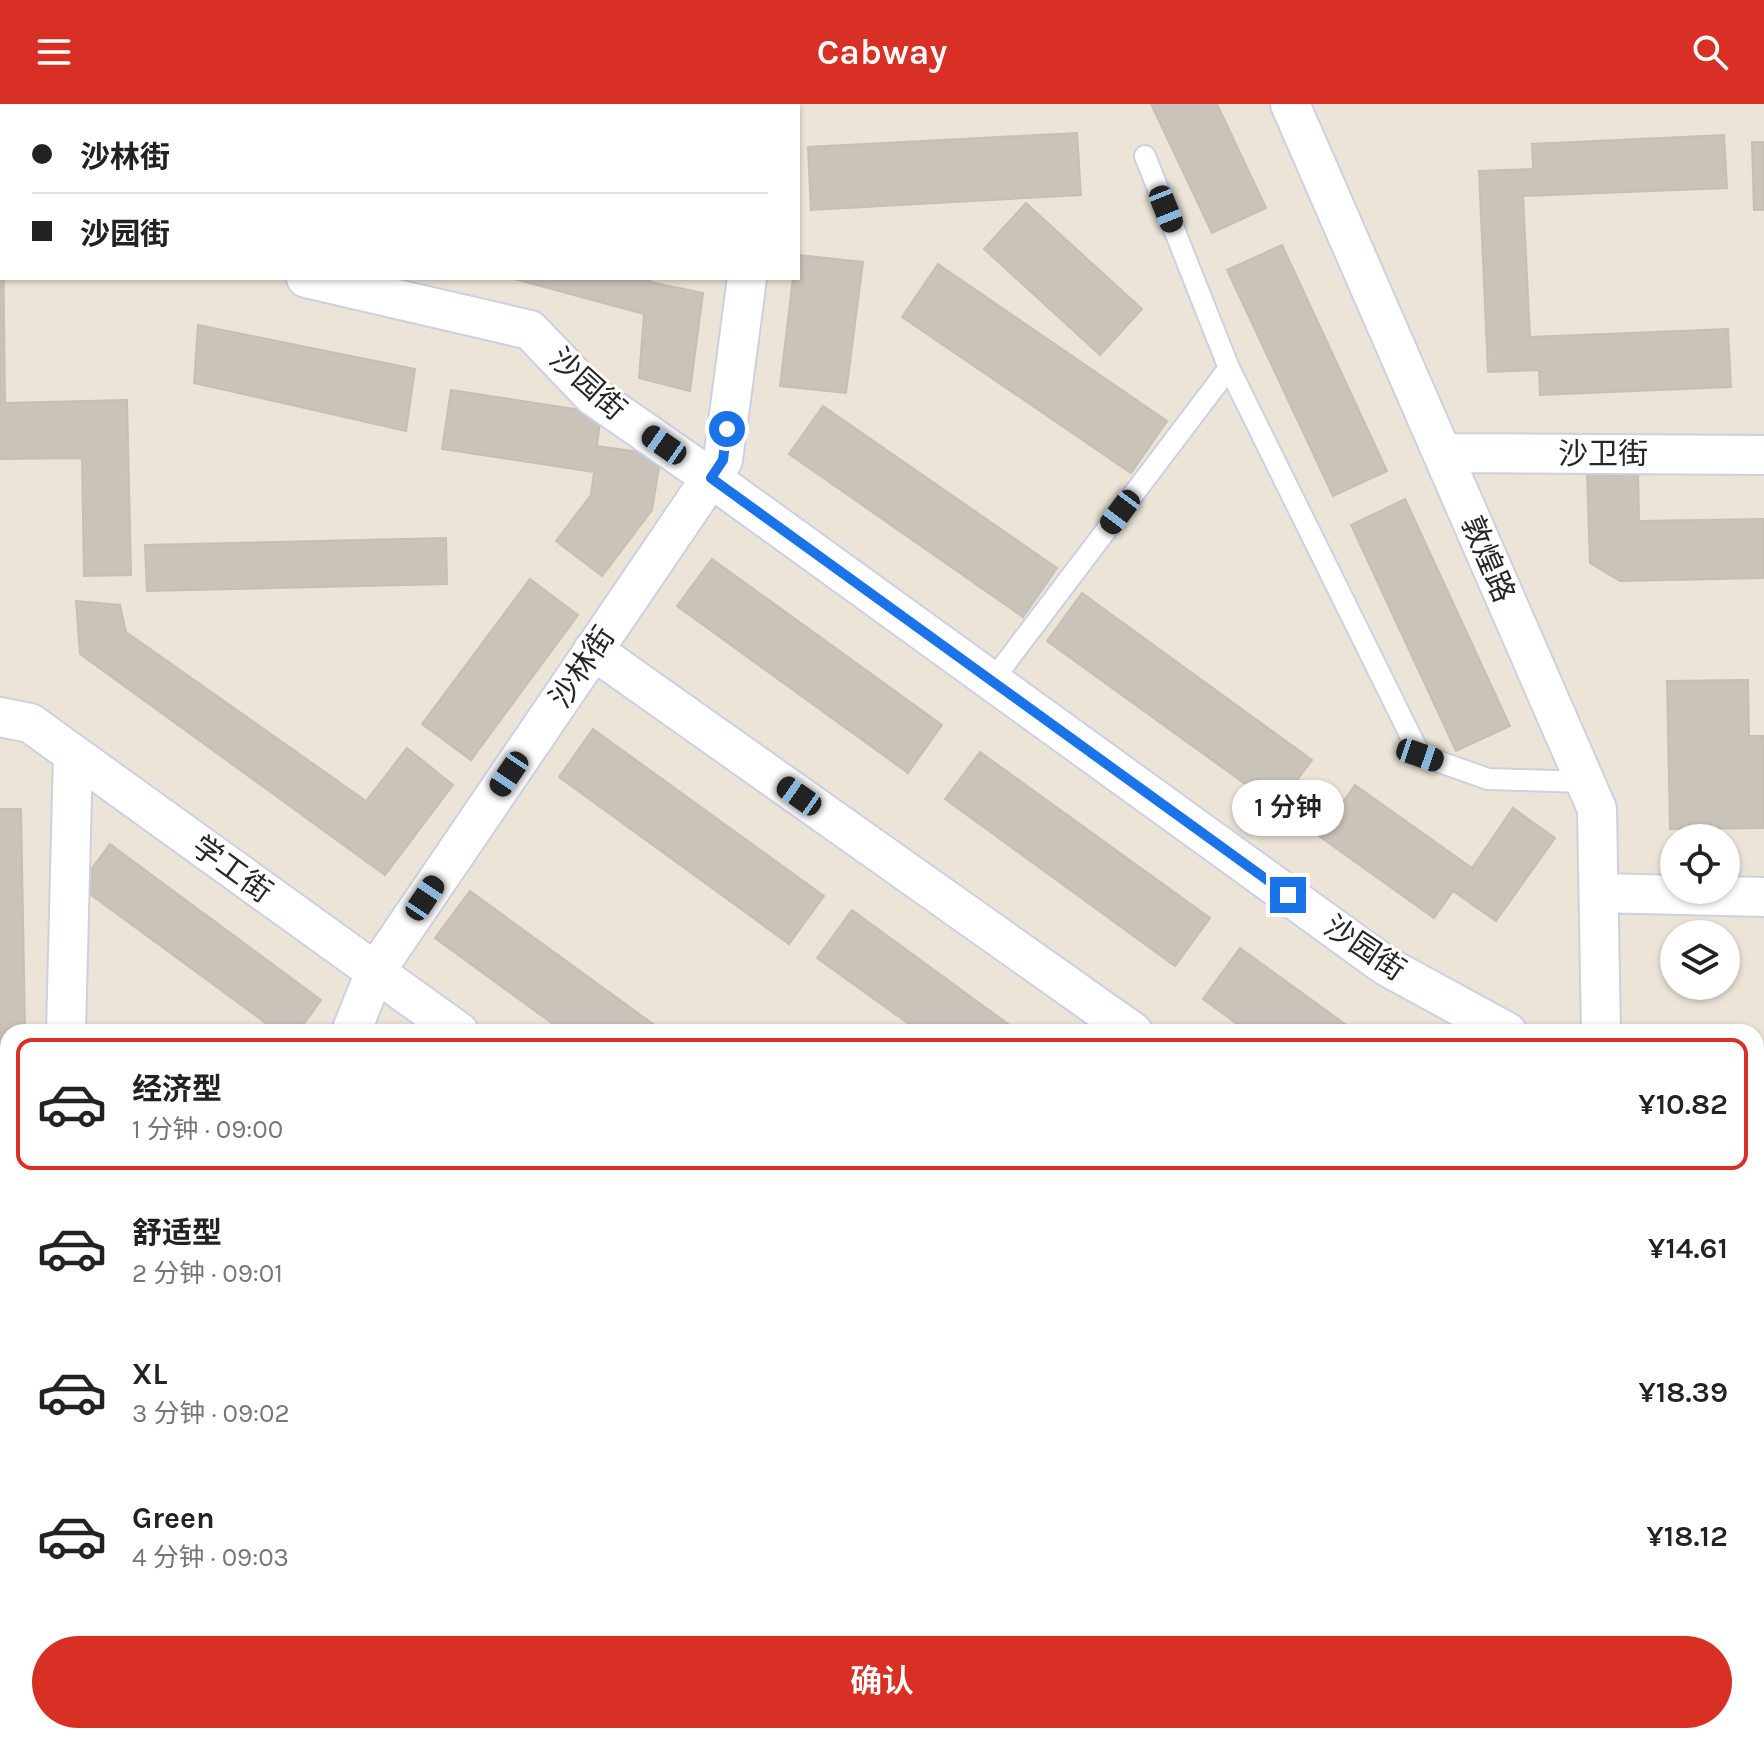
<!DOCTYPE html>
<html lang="zh">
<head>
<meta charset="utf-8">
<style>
	:root { --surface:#fff; --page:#f6f6f6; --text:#222; --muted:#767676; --line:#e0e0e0; --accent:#d93025 }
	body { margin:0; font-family:Karla,"Noto Sans SC",sans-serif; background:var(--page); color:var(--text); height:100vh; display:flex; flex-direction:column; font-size:30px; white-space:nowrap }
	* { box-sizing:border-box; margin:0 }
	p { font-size:26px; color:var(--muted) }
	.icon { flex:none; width:44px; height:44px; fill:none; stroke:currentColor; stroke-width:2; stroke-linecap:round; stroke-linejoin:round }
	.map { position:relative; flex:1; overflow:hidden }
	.side { position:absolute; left:0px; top:920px; width:1764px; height:720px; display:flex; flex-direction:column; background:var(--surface); border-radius:24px 24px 0 0; box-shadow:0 2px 6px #0004 }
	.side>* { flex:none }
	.hud { position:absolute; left:0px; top:0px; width:800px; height:176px; box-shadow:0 2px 6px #0004; display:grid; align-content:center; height:176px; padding:0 32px; background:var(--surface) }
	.controls { position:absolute; left:1660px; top:720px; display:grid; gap:16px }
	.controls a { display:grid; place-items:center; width:80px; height:80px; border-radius:50%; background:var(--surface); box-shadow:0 2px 6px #0004; font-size:40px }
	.end { position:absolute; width:36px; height:36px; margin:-18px; border:10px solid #1a73e8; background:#fff; box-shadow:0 0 0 4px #fff }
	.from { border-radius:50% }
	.bubble { position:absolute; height:56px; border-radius:28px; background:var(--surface); box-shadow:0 2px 6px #0004; font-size:26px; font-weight:600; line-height:56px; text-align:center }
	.car { position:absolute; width:24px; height:48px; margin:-24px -12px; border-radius:10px; box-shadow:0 0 6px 2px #0007; background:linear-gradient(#222 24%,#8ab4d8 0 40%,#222 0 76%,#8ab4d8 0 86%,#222 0) }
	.hud b { display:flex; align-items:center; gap:28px; height:76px; font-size:30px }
	.hud b+b { border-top:2px solid var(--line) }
	.hud i { width:20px; height:20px; background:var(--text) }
	ul { padding:14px 0 0; list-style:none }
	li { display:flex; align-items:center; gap:24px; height:132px; margin:0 16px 12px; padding:0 16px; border:4px solid transparent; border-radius:16px }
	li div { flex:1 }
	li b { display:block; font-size:30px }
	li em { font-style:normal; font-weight:600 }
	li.selected { border-color:var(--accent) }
	li>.icon { width:72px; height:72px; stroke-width:1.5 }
	.primary-button { display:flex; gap:16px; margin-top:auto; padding:16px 32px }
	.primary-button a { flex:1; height:92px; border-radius:48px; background:var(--accent); color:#fff; font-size:32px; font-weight:600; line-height:92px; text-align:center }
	header { display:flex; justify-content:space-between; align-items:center; height:104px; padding:0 32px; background:var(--accent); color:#fff; font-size:36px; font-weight:600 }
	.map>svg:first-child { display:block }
	.building { fill:#c9c3ba; stroke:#c6c0b1; stroke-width:2 }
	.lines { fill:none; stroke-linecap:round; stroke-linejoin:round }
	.service-casing { stroke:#cdd0e2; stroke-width:24 }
	.minor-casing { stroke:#cdd0e2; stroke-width:42 }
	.service { stroke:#fff; stroke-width:20 }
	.minor { stroke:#fff; stroke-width:38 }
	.route { stroke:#1a73e8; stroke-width:10 }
	.labels { text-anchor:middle; stroke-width:6; stroke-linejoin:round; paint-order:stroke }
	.street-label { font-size:30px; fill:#272727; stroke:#fff }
</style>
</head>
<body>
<header><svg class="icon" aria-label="menu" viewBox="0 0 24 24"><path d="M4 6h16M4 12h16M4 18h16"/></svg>Cabway<svg class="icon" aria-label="search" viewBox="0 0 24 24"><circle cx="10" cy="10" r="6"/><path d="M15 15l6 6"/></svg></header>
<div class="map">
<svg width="1764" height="1640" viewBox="0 0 1764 1640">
	<rect width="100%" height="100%" fill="#ebe4d7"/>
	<path class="building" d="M527 0H699L527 2Z
		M1151 0H1217L1266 104 1212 129Z
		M1077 29 1081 91 811 106 808 43Z
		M1724 31 1727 84 1523 92 1530 233 1728 225 1731 283 1540 291 1539 266 1488 268 1479 67 1533 65 1532 40Z
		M1752 38H1764V106H1754Z
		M0 48H2L5 299 127 296 131 471 84 472 82 354 0 355Z
		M1026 99 1142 205 1100 251 984 145Z
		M1282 141 1387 367 1333 392 1227 166Z
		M798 151 863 158 846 289 780 282 793 174H798Z
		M938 160 1167 317 1131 369 902 213Z
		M511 174H650V178L703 189 690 287 639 274 644 210Z
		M198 221 415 265 406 327 194 279Z
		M451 286 601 309 597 342 661 351 652 406 602 472 556 437 591 391 594 368 442 345Z
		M823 302 1057 464 1023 513 789 350Z
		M1638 368 1639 417 1764 415V474L1620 477 1590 459 1587 369Z
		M1405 395 1510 622 1456 647 1351 421Z
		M446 434 447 480 147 487 145 441Z
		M712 455 942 621 908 669 677 502Z
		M530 475 578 511 471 656 422 620Z
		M1082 489 1312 656 1277 703 1047 537Z
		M76 497 120 501 126 528 366 697 407 644 453 681 385 771 80 550Z
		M1748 576 1749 632H1764V724L1670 725 1667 577Z
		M593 625 824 792 789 840 559 673Z
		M980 648 1210 814 1175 862 945 695Z
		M1355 681 1472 764 1513 704 1555 734 1496 817 1453 787 1434 814 1319 732Z
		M0 705H21L25 928H8V1019H0Z
		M110 740 321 896 298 928H278L79 782Z
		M470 787 664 928H564L435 834Z
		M852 806 1019 928H920L817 854Z
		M1240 844 1356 928H1248L1203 895Z
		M0 1057H8V1450H0Z
		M8 1490V1632H33V1640H0V1491Z
		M731 1632H820L822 1634 818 1640H742Z
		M1249 1632H1324L1319 1640H1260Z"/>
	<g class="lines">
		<defs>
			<path id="service" d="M1229 264 1420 651 1488 675 1585 678
				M992 577 1229 264 1145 52
				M1756 1191H1764"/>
			<path id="minor" d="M1290 0 1597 705 1601 928
				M771 2V0
				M0 37H2
				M306 174 530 226 593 292 711 374 1386 862 1507 928
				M1442 349 1764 351
				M593 546 1133 928
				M0 613 30 619 459 928
				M1599 789 1764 793
				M66 928 73 650
				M351 928 375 868 723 356 747 174
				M1756 1470 1764 1471
				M59 1632V1640
				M359 1632V1640
				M610 1632V1640
				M851 1632 852 1640
				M1437 1632 1448 1640
				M1613 1632V1640"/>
		</defs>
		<use href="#service" class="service-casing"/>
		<use href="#minor" class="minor-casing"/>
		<use href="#service" class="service"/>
		<use href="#minor" class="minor"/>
	</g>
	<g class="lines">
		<path class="route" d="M727 325 723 356 711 374 1288 791"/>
	</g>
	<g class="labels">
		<g class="street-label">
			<text transform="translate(588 280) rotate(42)" y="10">沙园街</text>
			<text x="1603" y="360">沙卫街</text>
			<text transform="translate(1488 455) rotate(67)" y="10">敦煌路</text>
			<text transform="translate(582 563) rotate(-56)" y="10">沙林街</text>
			<text transform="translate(232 765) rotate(36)" y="10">学工街</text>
			<text transform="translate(1365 844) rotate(34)" y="10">沙园街</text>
		</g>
	</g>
</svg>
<div class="controls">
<a><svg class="icon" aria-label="locate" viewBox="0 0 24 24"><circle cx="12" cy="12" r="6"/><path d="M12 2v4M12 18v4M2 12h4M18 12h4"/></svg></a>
<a><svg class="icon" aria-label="layers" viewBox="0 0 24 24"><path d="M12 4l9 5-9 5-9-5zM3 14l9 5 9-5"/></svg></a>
</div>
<i class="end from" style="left:727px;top:325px"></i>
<i class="end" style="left:1288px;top:791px"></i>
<div class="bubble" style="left:1232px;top:676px;width:112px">1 分钟</div>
<i class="car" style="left:1166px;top:105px;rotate:158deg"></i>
<i class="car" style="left:664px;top:341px;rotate:305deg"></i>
<i class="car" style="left:1120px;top:408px;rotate:217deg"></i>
<i class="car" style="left:1420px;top:651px;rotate:109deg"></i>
<i class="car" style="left:509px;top:670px;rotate:214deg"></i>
<i class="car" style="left:799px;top:692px;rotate:305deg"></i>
<i class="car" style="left:425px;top:794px;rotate:34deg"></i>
<div class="hud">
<b><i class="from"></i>沙林街</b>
<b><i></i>沙园街</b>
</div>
<section class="side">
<ul>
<li class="selected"><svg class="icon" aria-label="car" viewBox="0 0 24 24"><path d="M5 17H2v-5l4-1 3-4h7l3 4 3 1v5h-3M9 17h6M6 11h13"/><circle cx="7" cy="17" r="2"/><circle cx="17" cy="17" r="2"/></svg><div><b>经济型</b><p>1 分钟 · 09:00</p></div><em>¥10.82</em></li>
<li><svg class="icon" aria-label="car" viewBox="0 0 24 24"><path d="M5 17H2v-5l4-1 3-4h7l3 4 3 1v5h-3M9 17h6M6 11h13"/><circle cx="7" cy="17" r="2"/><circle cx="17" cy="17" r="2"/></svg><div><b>舒适型</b><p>2 分钟 · 09:01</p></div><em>¥14.61</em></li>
<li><svg class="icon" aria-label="car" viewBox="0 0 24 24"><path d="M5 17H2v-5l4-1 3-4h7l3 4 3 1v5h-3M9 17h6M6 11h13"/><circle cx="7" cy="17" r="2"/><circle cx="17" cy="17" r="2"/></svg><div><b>XL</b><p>3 分钟 · 09:02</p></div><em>¥18.39</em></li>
<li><svg class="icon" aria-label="car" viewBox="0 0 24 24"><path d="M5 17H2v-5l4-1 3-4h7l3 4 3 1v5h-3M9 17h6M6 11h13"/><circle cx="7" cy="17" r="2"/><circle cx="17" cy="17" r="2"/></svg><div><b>Green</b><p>4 分钟 · 09:03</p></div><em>¥18.12</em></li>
</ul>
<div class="primary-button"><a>确认</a></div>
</section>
</div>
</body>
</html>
